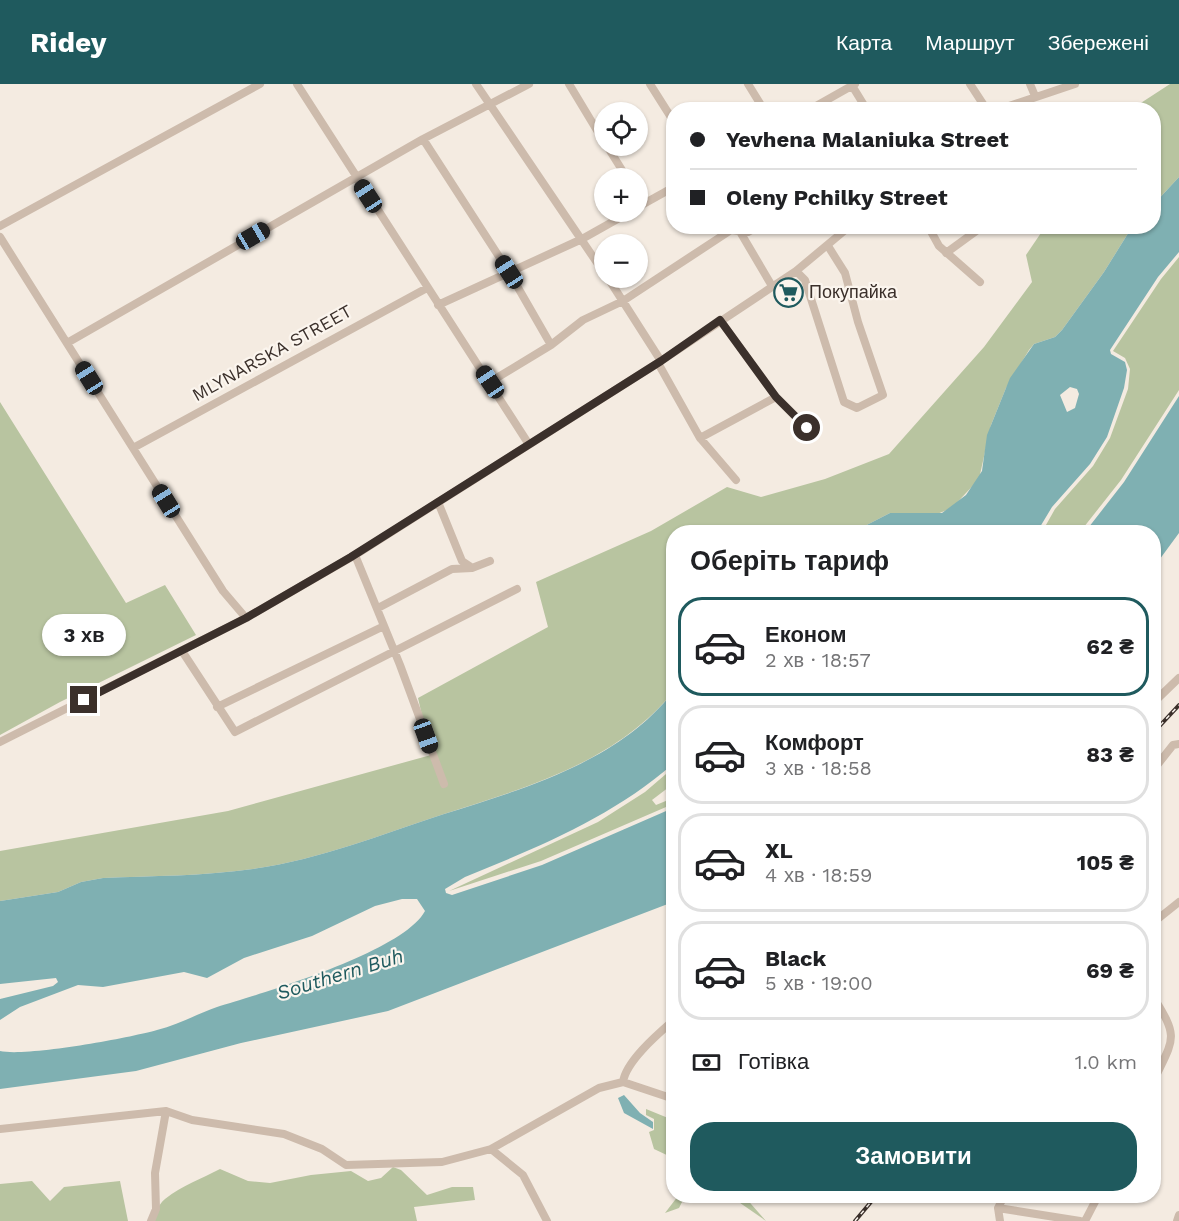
<!DOCTYPE html>
<html lang="uk">
<head>
<meta charset="utf-8">
<style>
	:root { --surface:#fff; --page:#f6f6f6; --text:#202124; --muted:#757577; --line:#e0e0e0; --accent:#1f5a5e }
	body { margin:0; font-family:"Work Sans",sans-serif; background:var(--page); color:var(--text); height:100vh; display:flex; flex-direction:column; font-size:22px; white-space:nowrap }
	* { box-sizing:border-box; margin:0 }
	p { font-size:20px; color:var(--muted) }
	.icon { flex:none; width:33px; height:33px; fill:none; stroke:currentColor; stroke-width:2; stroke-linecap:round; stroke-linejoin:round }
	.map { position:relative; flex:1; overflow:hidden }
	.panel { position:absolute; left:666px; top:441px; width:495px; height:678px; display:flex; flex-direction:column; background:var(--surface); border-radius:24px; box-shadow:0 2px 4px #0004 }
	.panel>* { flex:none }
	.top-card { position:absolute; left:666px; top:18px; width:495px; height:132px; border-radius:24px; box-shadow:0 2px 4px #0004; display:grid; align-content:center; height:132px; padding:0 24px; background:var(--surface) }
	.fabs { position:absolute; left:594px; top:18px; display:grid; gap:12px }
	.fabs a { display:grid; place-items:center; width:54px; height:54px; border-radius:50%; background:var(--surface); box-shadow:0 2px 4px #0004; font-size:30px }
	.end { position:absolute; width:27px; height:27px; margin:-14px; border:8px solid #3b302b; background:#fff; box-shadow:0 0 0 3px #fff }
	.from { border-radius:50% }
	.bubble { position:absolute; height:42px; border-radius:21px; background:var(--surface); box-shadow:0 2px 4px #0004; font-size:20px; font-weight:700; line-height:42px; text-align:center }
	.car { position:absolute; width:18px; height:36px; margin:-18px -9px; border-radius:8px; box-shadow:0 0 4px 2px #0007; background:linear-gradient(#222 24%,#8ab4d8 0 40%,#222 0 76%,#8ab4d8 0 86%,#222 0) }
	.top-card b { display:flex; align-items:center; gap:21px; height:57px; font-size:22px }
	.top-card b+b { border-top:2px solid var(--line) }
	.top-card i { width:15px; height:15px; background:var(--text) }
	ul { padding:0; list-style:none }
	li { display:flex; align-items:center; gap:18px; height:99px; margin:0 12px 9px; padding:0 12px; border:3px solid var(--line); border-radius:24px }
	li div { flex:1 }
	li b { display:block; font-size:22px }
	li em { font-style:normal; font-weight:700 }
	li.current { border-color:var(--accent) }
	li>.icon { width:54px; height:54px; stroke-width:1.5 }
	h2 { padding:0 24px; font-size:27px; line-height:72px }
	.pay { display:flex; align-items:center; gap:15px; height:66px; padding:0 24px; font-size:22px }
	.pay p { margin-inline-start:auto }
	.action { display:flex; gap:12px; margin-top:auto; padding:12px 24px }
	.action a { flex:1; height:69px; border-radius:24px; background:var(--accent); color:#fff; font-size:24px; font-weight:700; line-height:69px; text-align:center }
	header { display:flex; align-items:center; gap:36px; box-sizing:border-box; height:84px; padding:0 30px; background:var(--accent); color:#fff }
	header strong { font-size:28px }
	nav { display:flex; gap:33px; margin-inline-start:auto; font-size:21px }
	.map>svg:first-child { display:block }
	.green { fill:#b8c4a0 }
	.water { fill:#7fb0b2; fill-rule:evenodd }
	.lines { fill:none; stroke-linecap:round; stroke-linejoin:round }
	.minor { stroke:#cdbbac; stroke-width:8 }
	.rail-casing { stroke:#3b302b; stroke-width:4 }
	.rail { stroke:#fbf5ee; stroke-width:1.5; stroke-dasharray:4.5; stroke-linecap:butt }
	.route { stroke:#3b302b; stroke-width:8 }
	.labels { text-anchor:middle; stroke-width:4.5; stroke-linejoin:round; paint-order:stroke }
	.poi-label { font-size:18px; fill:#3b302b; stroke:#fbf5ee; text-anchor:start }
	.street-label { font-size:18px; fill:#3b302b; stroke:#fbf5ee }
	.water-label { font-size:20px; font-style:italic; fill:#1f5a5e; stroke:#fbf5ee }
</style>
</head>
<body>
<header>
<strong>Ridey</strong>
<nav><a>Карта</a><a>Маршрут</a><a>Збережені</a></nav>
</header>
<div class="map">
<svg width="1179" height="1137" viewBox="0 0 1179 1137">
	<rect width="100%" height="100%" fill="#f4ebe1"/>
	<path class="green" d="M1170 0H1179V93L1154 120V26H1130Z
		M1045 143H1132L1104 188 1062 246 1055 253 1034 260 1029 266 1006 304 991 341 979 395 952 424 937 430 890 429 853 448H674L673 608C616 678 528 703 444 730 379 751 322 775 253 785 203 792 152 792 103 794L81 798 58 808 0 817V767L228 727 431 671 418 614 548 543 536 498 651 447 727 403 761 413 825 395 889 370 984 263 1032 198 1026 171Z
		M1179 173V306L1121 396 1080 448H1042L1055 425 1093 382 1110 354 1128 305 1130 285 1125 274 1113 267 1161 195Z
		M0 318 126 519 165 501 196 551 60 618 0 651Z
		M673 684V700L652 716 656 721 673 714V720L541 777 449 807 598 738 645 708Z
		M646 1025 673 1036V1074L654 1065 649 1048 654 1046V1035L646 1031Z
		M393 1083 401 1086 427 1111 452 1103H473L475 1116 414 1123 417 1137H148C157 1132 157 1121 165 1115 183 1101 201 1095 220 1085L248 1097 270 1099 311 1091 351 1087 368 1097 381 1094Z
		M32 1097 50 1117 64 1103 120 1097 128 1137H0V1100Z
		M678 1112H685L679 1124 665 1129Z
		M730 1112H744L766 1137Z"/>
	<path class="water" d="M1179 93V168L1158 193 1110 266 1111 270 1125 278 1127 286 1124 304 1107 353 1090 380 1052 423 1037 448H853L890 429H942L966 411 982 387 987 351 1010 294 1034 260 1055 253 1062 246 1104 188 1132 143 1154 142V120ZM1070 303 1077 305 1079 310 1075 324 1067 328 1060 311Z
		M1179 312V449L1154 483V448H1085L1124 398Z
		M673 608V680C612 733 539 763 465 793L445 805 446 809 452 811 542 781 673 724V818L388 927 241 959 136 987 0 1005V967C26 973 129 954 157 946 178 941 197 930 217 923 263 909 403 868 425 827L417 815H402L375 822 312 852 244 874 207 894 184 888 103 903 78 901 20 923 0 936V915L53 902 58 898 56 894 0 900V817L58 808 81 798 103 794C152 792 203 792 253 785 322 775 379 751 444 730 526 704 618 678 673 608Z
		M624 1011 640 1029 653 1038V1045L624 1029 618 1014Z"/>
	<g class="lines">
		<path class="minor" d="M297 0 528 359
			M476 0 604 189
			M569 0 604 58
			M650 0 674 38
			M748 0 764 26
			M851 0 867 26
			M970 0 987 26
			M1030 0 1035 12
			M809 26 855 0
			M997 26 1075 0
			M423 55 509 188 551 261
			M607 62 627 94
			M638 112 643 120
			M638 123 674 103
			M0 142 260 0
			M928 142 939 162 980 198
			M739 146 772 202
			M0 153 223 507 246 534
			M946 169 983 142
			M796 187 805 196 844 318 857 324 883 311 858 238 845 189 828 162
			M608 194 661 277
			M438 221 582 155 630 128
			M720 236 776 313 807 344
			M67 259 423 55 529 0
			M658 279 700 354 736 396
			M487 297 490 298 551 261 583 236 623 217 731 146 748 148 758 142
			M700 354 776 313
			M133 364 427 204
			M438 418 462 477 471 483
			M355 471 400 581 444 700
			M378 524 452 485 472 484 490 477
			M182 567 235 648 517 505
			M1154 618 1179 594
			M217 623 384 542
			M0 658 246 534 355 471 661 277 796 187 850 142
			M1154 685 1173 661 1179 660
			M1154 838 1179 818
			M1154 914C1179 954 1174 954 1154 996
			M623 998C626 977 658 950 674 936
			M623 998 674 1015
			M0 1045 166 1027 192 1036 284 1050 322 1065 346 1081 442 1078 491 1065 599 1004 623 998
			M491 1065 523 1091 547 1137
			M998 1124 1080 1137
			M151 1137 156 1125 155 1089 166 1027
			M1000 1137 998 1124 1004 1112
			M1085 1137 1098 1112
			M1177 1137 1179 1131"/>
		<defs>
			<path id="rail" d="M1154 648 1179 621
				M855 1137 876 1112"/>
		</defs>
		<use href="#rail" class="rail-casing"/>
		<use href="#rail" class="rail"/>
	</g>
	<g class="lines">
		<path class="route" d="M84 616 246 534 351 473 661 277 720 236 776 313 807 344"/>
	</g>
	<defs>
		<symbol id="supermarket-ring" viewBox="-11 -11 22 22"><circle r="9.5" fill="#fbf5ee" stroke="#1f5a5e" stroke-width="1.5"/><path d="M-6-5.5h2.5l.6 2H6L4.5 2H-2.5L-4.4-4H-6ZM-1.5 3.2a1.3 1.3 0 1 0 .1 0ZM3 3.2a1.3 1.3 0 1 0 .1 0Z" fill="#1f5a5e"/></symbol>
	</defs>
	<g fill-rule="evenodd">
		<use href="#supermarket-ring" x="772" y="192" width="33" height="33"/>
	</g>
	<g class="labels">
		<g class="poi-label">
			<text x="809" y="214">Покупайка</text>
		</g>
		<g class="street-label">
			<text transform="translate(272 269) rotate(-29)" y="6">MLYNARSKA STREET</text>
		</g>
		<g class="water-label">
			<text transform="translate(340 890) rotate(-17)" y="7">Southern Buh</text>
		</g>
	</g>
</svg>
<div class="fabs">
<a><svg class="icon" aria-label="locate" viewBox="0 0 24 24"><circle cx="12" cy="12" r="6"/><path d="M12 2v4M12 18v4M2 12h4M18 12h4"/></svg></a>
<a>+</a>
<a>−</a>
</div>
<i class="end from" style="left:807px;top:344px"></i>
<i class="end" style="left:84px;top:616px"></i>
<div class="bubble" style="left:42px;top:530px;width:84px">3 хв</div>
<i class="car" style="left:368px;top:112px;rotate:327deg"></i>
<i class="car" style="left:253px;top:152px;rotate:60deg"></i>
<i class="car" style="left:509px;top:188px;rotate:327deg"></i>
<i class="car" style="left:89px;top:294px;rotate:328deg"></i>
<i class="car" style="left:490px;top:298px;rotate:326deg"></i>
<i class="car" style="left:166px;top:417px;rotate:328deg"></i>
<i class="car" style="left:426px;top:652px;rotate:160deg"></i>
<div class="top-card">
<b><i class="from"></i>Yevhena Malaniuka Street</b>
<b><i></i>Oleny Pchilky Street</b>
</div>
<section class="panel">
<h2>Оберіть тариф</h2>
<ul>
<li class="current"><svg class="icon" aria-label="car" viewBox="0 0 24 24"><path d="M5 17H2v-5l4-1 3-4h7l3 4 3 1v5h-3M9 17h6M6 11h13"/><circle cx="7" cy="17" r="2"/><circle cx="17" cy="17" r="2"/></svg><div><b>Економ</b><p>2 хв · 18:57</p></div><em>62 ₴</em></li>
<li><svg class="icon" aria-label="car" viewBox="0 0 24 24"><path d="M5 17H2v-5l4-1 3-4h7l3 4 3 1v5h-3M9 17h6M6 11h13"/><circle cx="7" cy="17" r="2"/><circle cx="17" cy="17" r="2"/></svg><div><b>Комфорт</b><p>3 хв · 18:58</p></div><em>83 ₴</em></li>
<li><svg class="icon" aria-label="car" viewBox="0 0 24 24"><path d="M5 17H2v-5l4-1 3-4h7l3 4 3 1v5h-3M9 17h6M6 11h13"/><circle cx="7" cy="17" r="2"/><circle cx="17" cy="17" r="2"/></svg><div><b>XL</b><p>4 хв · 18:59</p></div><em>105 ₴</em></li>
<li><svg class="icon" aria-label="car" viewBox="0 0 24 24"><path d="M5 17H2v-5l4-1 3-4h7l3 4 3 1v5h-3M9 17h6M6 11h13"/><circle cx="7" cy="17" r="2"/><circle cx="17" cy="17" r="2"/></svg><div><b>Black</b><p>5 хв · 19:00</p></div><em>69 ₴</em></li>
</ul>
<div class="pay"><svg class="icon" aria-label="cash" viewBox="0 0 24 24"><path d="M3 7h18v10H3z"/><circle cx="12" cy="12" r="2"/></svg>Готівка<p>1.0 km</p></div>
<div class="action"><a>Замовити</a></div>
</section>
</div>
</body>
</html>
